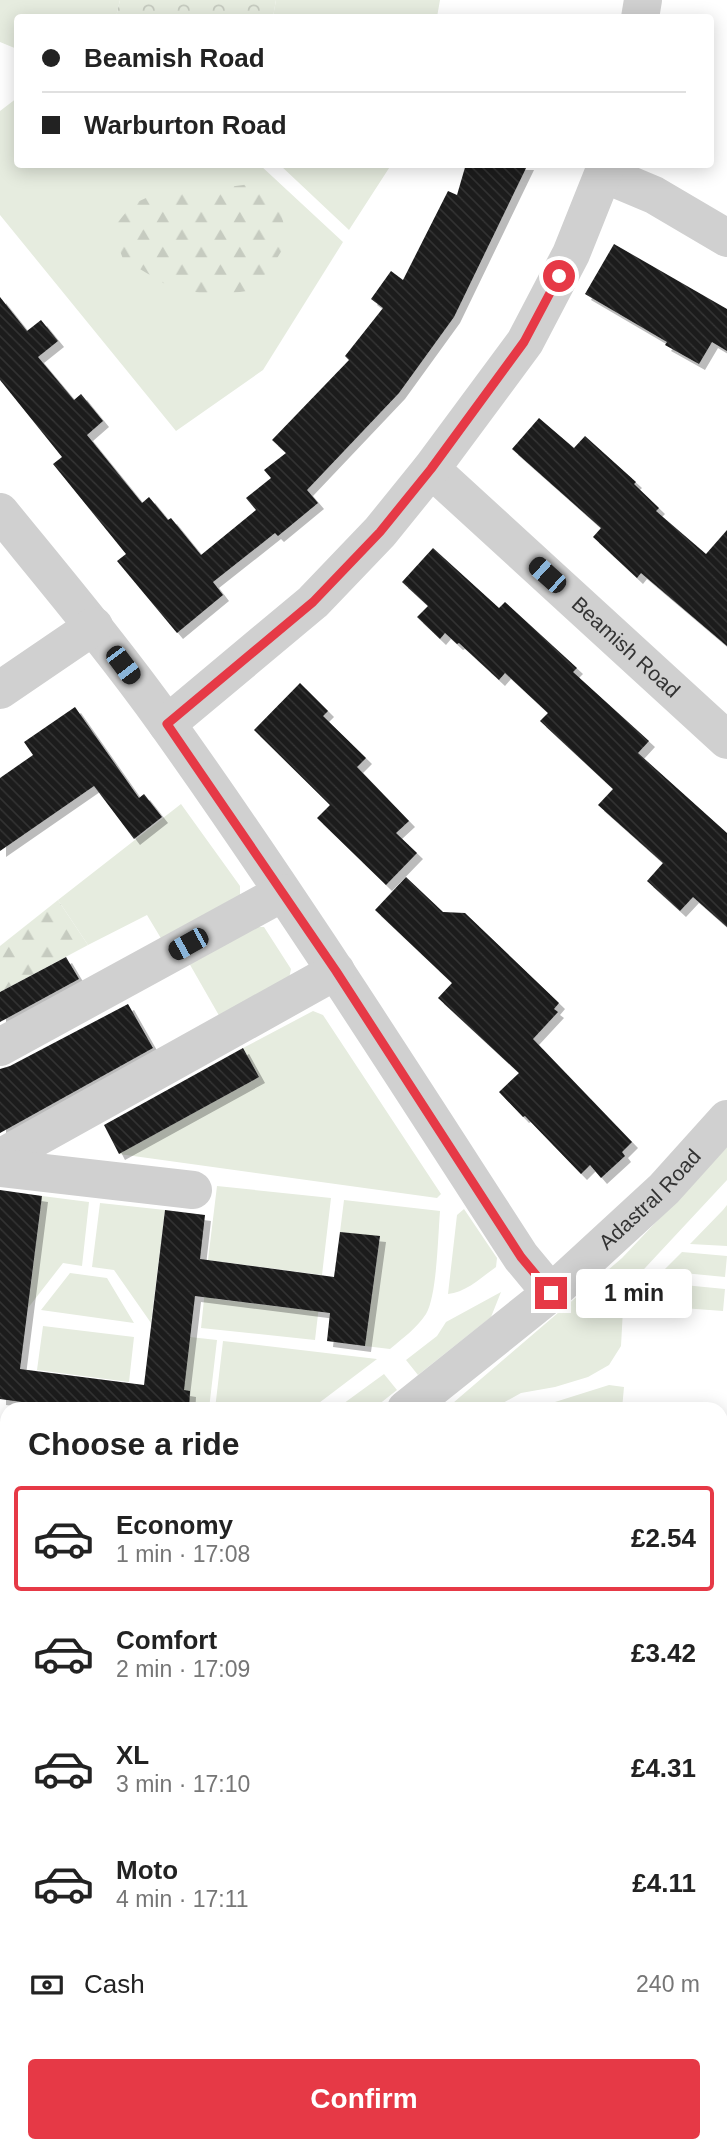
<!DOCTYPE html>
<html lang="en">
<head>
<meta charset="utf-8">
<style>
	:root { --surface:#fff; --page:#f6f6f6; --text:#222; --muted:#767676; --line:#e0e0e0; --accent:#e63946 }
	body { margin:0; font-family:Helvetica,sans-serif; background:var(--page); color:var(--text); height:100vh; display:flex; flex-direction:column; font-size:26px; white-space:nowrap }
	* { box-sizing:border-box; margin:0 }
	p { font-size:23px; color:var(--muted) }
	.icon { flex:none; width:38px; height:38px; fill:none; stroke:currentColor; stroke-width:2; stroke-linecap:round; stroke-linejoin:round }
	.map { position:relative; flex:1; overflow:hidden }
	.panel { position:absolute; left:0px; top:1402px; width:728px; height:751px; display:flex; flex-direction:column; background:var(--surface); border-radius:21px 21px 0 0; box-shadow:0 4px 18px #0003 }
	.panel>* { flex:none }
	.hud { position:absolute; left:14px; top:14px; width:700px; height:154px; border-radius:7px; box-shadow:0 4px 18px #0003; display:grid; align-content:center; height:154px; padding:0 28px; background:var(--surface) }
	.end { position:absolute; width:32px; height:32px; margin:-16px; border:9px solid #e63946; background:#fff; box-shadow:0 0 0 4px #fff }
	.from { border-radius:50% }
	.bubble { position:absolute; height:49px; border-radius:7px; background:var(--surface); box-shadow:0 4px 18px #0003; font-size:23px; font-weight:700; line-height:49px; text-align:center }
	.car { position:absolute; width:21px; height:42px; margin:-21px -10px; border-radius:9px; box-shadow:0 0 5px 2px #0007; background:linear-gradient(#222 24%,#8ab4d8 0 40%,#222 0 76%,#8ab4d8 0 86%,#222 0) }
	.hud b { display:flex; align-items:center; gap:24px; height:66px; font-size:26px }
	.hud b+b { border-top:2px solid var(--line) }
	.hud i { width:18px; height:18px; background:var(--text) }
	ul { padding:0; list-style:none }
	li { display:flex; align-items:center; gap:21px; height:105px; margin:0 14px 10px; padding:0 14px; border:4px solid transparent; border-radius:7px }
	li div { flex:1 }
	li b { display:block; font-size:26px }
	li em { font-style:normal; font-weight:700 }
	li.active { border-color:var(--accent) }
	li>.icon { width:63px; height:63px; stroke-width:1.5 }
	h2 { padding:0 28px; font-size:32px; line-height:84px }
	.pay { display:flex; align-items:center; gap:18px; height:77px; padding:0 28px; font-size:26px }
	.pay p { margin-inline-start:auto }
	.button { display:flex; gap:14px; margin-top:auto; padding:14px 28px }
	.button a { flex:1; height:80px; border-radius:7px; background:var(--accent); color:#fff; font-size:28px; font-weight:700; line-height:80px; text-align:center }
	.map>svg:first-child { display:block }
	.grass { fill:#e6ecdf }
	.forest { fill:url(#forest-firs) }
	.park { fill:url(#park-crowns) }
	.building { fill:url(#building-back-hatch); filter:url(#shadow) }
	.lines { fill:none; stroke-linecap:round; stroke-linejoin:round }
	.minor { stroke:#d0d0d0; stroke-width:38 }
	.route { stroke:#e63946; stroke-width:9 }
	.labels { text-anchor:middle; stroke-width:7; stroke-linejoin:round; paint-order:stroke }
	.street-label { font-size:21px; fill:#333; stroke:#fff }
</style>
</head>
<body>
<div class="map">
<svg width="727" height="2152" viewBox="0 0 727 2152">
	<defs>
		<pattern id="forest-firs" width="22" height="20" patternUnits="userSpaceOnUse" patternTransform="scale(1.75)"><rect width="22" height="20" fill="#e6ecdf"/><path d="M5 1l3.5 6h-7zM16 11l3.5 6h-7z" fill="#c6cbc0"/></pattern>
		<pattern id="park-crowns" width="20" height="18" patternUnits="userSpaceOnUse" patternTransform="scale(1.75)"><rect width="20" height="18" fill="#e6ecdf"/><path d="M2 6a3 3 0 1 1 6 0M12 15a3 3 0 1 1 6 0" fill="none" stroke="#c6cbc0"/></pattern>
		<pattern id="building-back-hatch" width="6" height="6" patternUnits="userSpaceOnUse" patternTransform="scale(1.75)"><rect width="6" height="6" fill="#1a1a1a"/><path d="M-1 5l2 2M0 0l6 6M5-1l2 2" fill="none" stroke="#333"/></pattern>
		<filter id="shadow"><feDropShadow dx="6" dy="6" stdDeviation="0" flood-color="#0004"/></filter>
	</defs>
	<rect width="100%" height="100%" fill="#fff"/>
	<path class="grass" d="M0 0H120L116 17 18 18 17 49 0 42Z
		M276 0H440L437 17H273Z
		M17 98 18 164 260 165 343 242 263 370 176 431 0 215V111Z
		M280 165H391L349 230Z
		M181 804 240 886V897L162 940 147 915 88 945 58 900Z
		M250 927H264L291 969 288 983 221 1019 189 963Z
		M313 1011 323 1015 441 1194 437 1198 119 1154 259 1077 243 1048Z
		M727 1147V1180L632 1282 623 1309 621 1346 609 1365 588 1377 555 1387 521 1393 492 1409H446L622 1258Z
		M217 1186 331 1198 322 1275 208 1260Z
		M42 1196 89 1202 82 1266 63 1263 28 1308Z
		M344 1200 440 1211C438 1235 437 1296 426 1314 417 1328 403 1338 390 1349L365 1346 380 1237 340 1232Z
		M100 1203 165 1210 151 1323 114 1270 92 1267Z
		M727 1205V1246L690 1244 723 1210Z
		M464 1209 497 1258 496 1267C482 1277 465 1293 448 1294L457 1215Z
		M682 1252 727 1256 725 1277 663 1271Z
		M70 1273 107 1278 134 1323 41 1310Z
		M206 1280 215 1299 306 1310 320 1297 315 1340 201 1328Z
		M653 1282 725 1289 723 1311 642 1305 643 1293Z
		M501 1292 491 1317 418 1375 406 1360 437 1336 446 1322Z
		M43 1326 134 1337 129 1382 37 1370Z
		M190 1337 217 1340 209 1409H181Z
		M223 1341 377 1359 311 1409H215Z
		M384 1374 397 1390 373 1409H336Z
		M609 1385 624 1387 622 1409H538L536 1405 555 1402Z
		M727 1628V1737L721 1742V1631Z
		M727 1804V1944L721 1928V1806Z
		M244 2146H338L322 2152H246Z"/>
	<path class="forest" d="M258 183 280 210 288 240 270 270 247 291 211 296 165 284 123 259 112 229 133 204 161 191 206 190Z
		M58 900 88 945 0 992V946Z"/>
	<path class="park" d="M120 0H276L273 17H116Z
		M721 1512 727 1513V1628L721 1631Z"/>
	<path class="building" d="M466 164H528L454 317 399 393 307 490 318 503 278 536 275 533 213 582 223 595 177 633 117 561 126 554 53 464 62 457 0 380V297L27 331 41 320 58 341 38 357 74 400 81 394 103 421 87 435 142 503 149 497 168 520 171 518 201 555 256 510 246 498 271 478 264 470 286 453 272 440 349 360 345 356 383 308 371 299 391 271 403 280 448 191 457 195Z
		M614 244 727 309V351L712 342 699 364 665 345 667 342 585 294Z
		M539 418 574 448 585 436 636 482 634 484 659 508 656 511 706 554 727 530V646L641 573 637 578 593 537 601 528 512 449Z
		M433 548 499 608 505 602 577 668 573 672 649 741 638 753 727 833V927L693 897 680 911 647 881 663 863 598 805 613 789 540 721 548 713 505 673 499 680 459 643 457 644 445 633 440 639 417 617 428 606 402 582Z
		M300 683 328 711 323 716 366 758 357 767 409 821 396 833 417 853 386 885 317 818 330 805 254 730Z
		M75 707 139 798 144 794 162 817 134 839 94 786 0 851V778L33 755 24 742Z
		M406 877 443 912 465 913 559 1003 554 1009 558 1012 533 1039 632 1142 622 1152 625 1156 601 1178 590 1165 581 1174 525 1116 523 1117 499 1092 519 1073 438 998 452 983 375 910Z
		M66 957 79 979 0 1022V992Z
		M128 1004 153 1048 0 1133V1069L10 1066Z
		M243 1048 259 1077 119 1154 104 1125Z
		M0 1190 42 1196 20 1369 144 1385 165 1210 205 1215 200 1259 334 1277 340 1232 380 1236 365 1346 327 1341 330 1313 195 1296 184 1390 190 1391 189 1409H72L0 1399Z"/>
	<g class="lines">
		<g class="minor">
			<path d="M640 18 643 0"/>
			<path d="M604 174 654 195 727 238"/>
			<path id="s1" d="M431 469 727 740"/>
			<path d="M0 512C57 582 115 651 167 724 291 898 405 1078 521 1257L551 1293"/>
			<path d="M0 690 94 626"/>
			<path d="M167 724 313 602 380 532 431 469 525 342 571 254 607 164"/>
			<path d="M0 1047 282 893"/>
			<path d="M0 1158 336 971"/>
			<path d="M0 1168 193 1190"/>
			<path id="s2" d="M406 1409 551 1293 664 1189 727 1119"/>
			<path d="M0 1679 7 1675"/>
			<path d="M721 2030 727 2028"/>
			<path d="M424 2152 439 2146"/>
		</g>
	</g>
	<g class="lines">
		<path class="route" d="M551 1293 521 1257 336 971 167 724 313 602 380 532 431 469 524 342 559 276"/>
	</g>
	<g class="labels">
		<g class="street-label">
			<text dy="7" stroke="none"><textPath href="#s1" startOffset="264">Beamish Road</textPath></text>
			<text dy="7" stroke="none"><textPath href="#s2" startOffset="322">Adastral Road</textPath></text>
		</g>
	</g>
</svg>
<i class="end from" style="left:559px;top:276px"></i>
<i class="end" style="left:551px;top:1293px"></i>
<div class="bubble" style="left:576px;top:1269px;width:116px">1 min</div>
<i class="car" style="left:547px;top:575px;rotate:312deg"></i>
<i class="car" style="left:123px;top:665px;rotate:143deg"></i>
<i class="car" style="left:188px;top:944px;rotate:241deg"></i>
<div class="hud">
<b><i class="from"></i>Beamish Road</b>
<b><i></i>Warburton Road</b>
</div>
<section class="panel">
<h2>Choose a ride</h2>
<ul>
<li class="active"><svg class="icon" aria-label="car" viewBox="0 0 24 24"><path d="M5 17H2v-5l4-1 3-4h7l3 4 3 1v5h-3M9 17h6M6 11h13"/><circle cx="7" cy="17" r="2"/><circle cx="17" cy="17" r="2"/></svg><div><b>Economy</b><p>1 min · 17:08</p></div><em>£2.54</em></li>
<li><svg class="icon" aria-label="car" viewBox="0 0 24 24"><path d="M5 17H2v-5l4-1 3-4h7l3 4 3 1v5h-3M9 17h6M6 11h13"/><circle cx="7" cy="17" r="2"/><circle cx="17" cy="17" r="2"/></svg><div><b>Comfort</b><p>2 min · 17:09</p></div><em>£3.42</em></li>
<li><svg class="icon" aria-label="car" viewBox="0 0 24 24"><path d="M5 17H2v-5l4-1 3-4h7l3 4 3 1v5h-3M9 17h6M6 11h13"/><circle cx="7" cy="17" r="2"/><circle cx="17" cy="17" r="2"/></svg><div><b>XL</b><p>3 min · 17:10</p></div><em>£4.31</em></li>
<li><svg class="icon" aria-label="car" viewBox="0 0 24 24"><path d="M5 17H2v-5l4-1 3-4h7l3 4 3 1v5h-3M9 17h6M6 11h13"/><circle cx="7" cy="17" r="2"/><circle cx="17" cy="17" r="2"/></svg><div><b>Moto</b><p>4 min · 17:11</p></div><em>£4.11</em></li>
</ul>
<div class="pay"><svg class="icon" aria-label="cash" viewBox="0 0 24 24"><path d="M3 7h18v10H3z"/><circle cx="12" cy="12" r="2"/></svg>Cash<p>240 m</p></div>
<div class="button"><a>Confirm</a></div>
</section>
</div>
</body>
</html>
